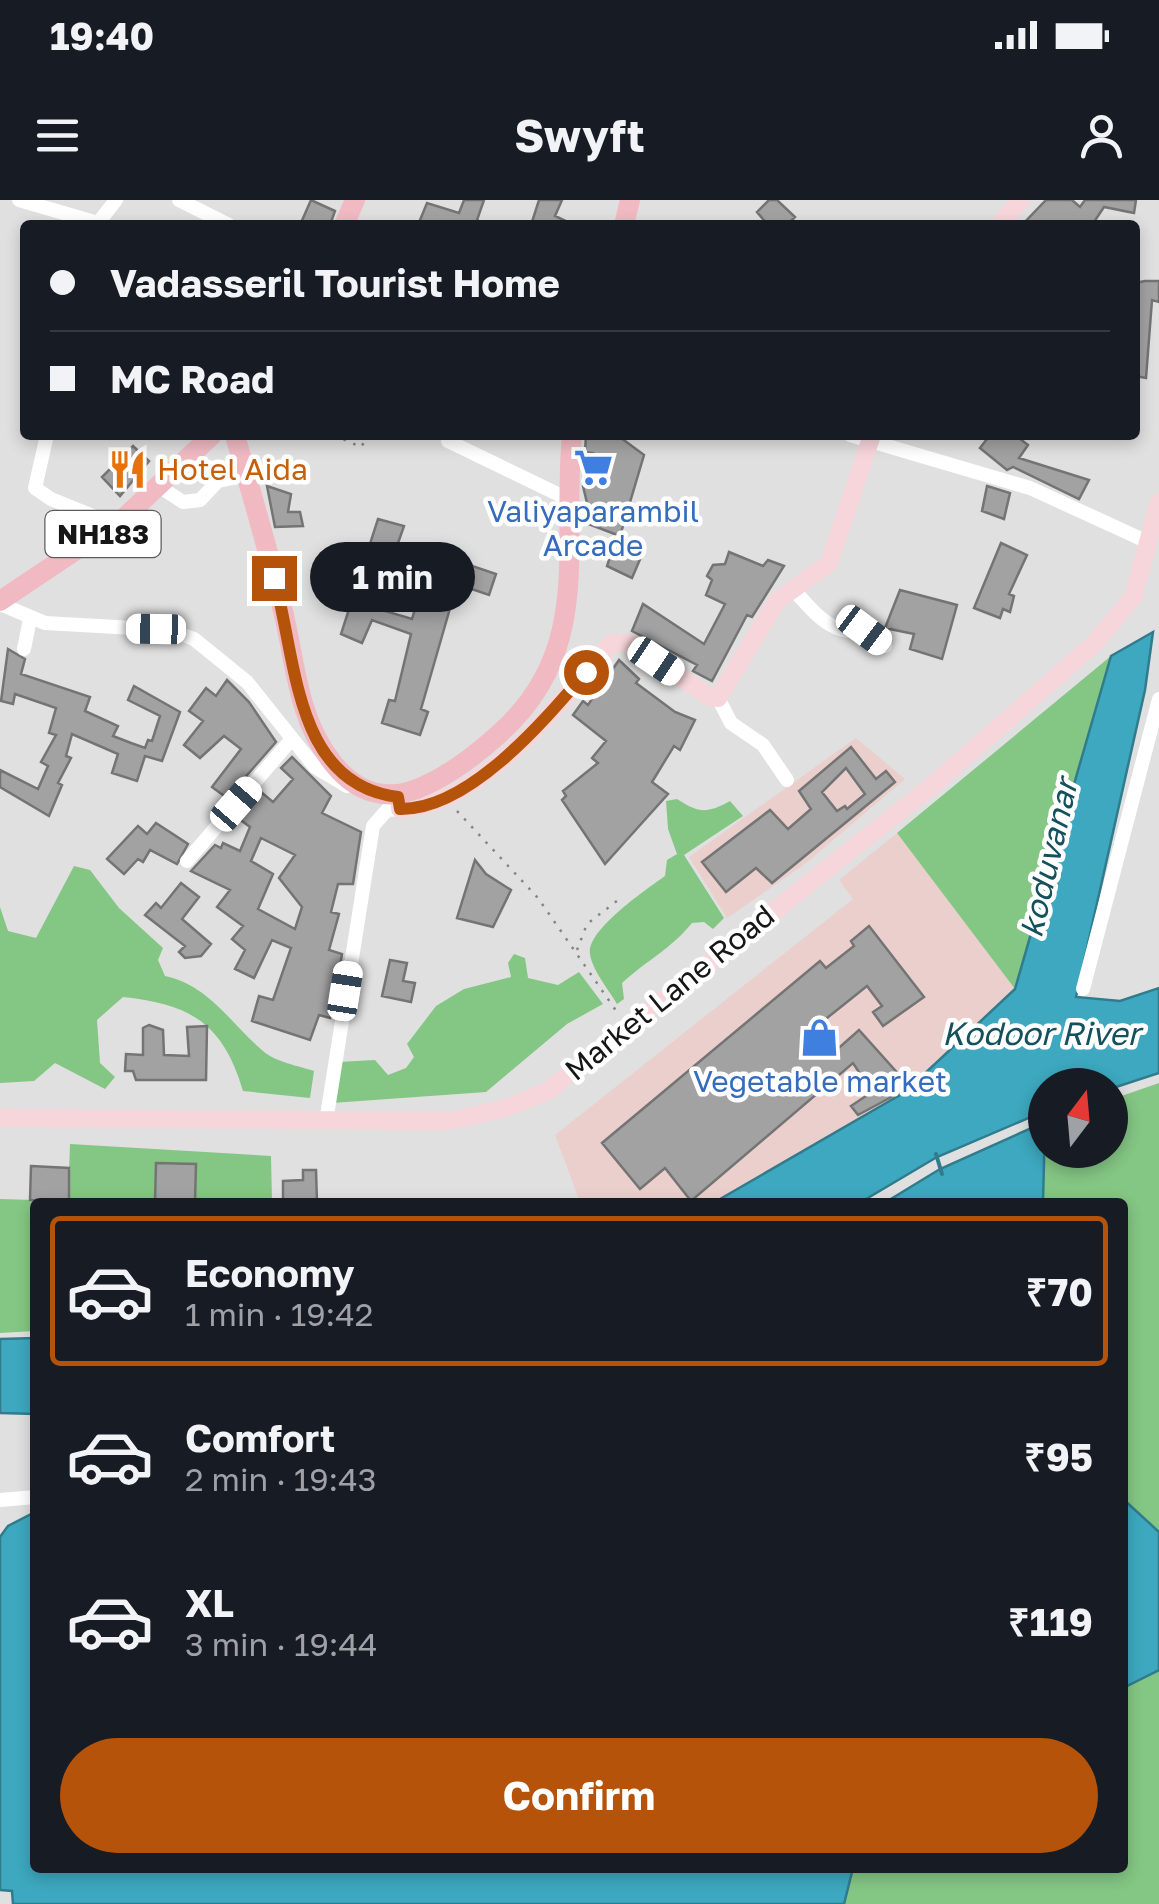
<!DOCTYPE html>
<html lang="en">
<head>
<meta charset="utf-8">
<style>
	:root { --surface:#171b24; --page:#242831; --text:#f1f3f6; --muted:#9ea1a6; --line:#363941; --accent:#b45309 }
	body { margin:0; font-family:"Golos Text",sans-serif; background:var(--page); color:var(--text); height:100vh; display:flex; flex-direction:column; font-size:38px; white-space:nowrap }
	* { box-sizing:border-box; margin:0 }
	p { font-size:32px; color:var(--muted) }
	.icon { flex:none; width:55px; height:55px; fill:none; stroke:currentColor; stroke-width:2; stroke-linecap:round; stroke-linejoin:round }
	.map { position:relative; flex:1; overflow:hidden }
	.drawer { position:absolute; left:30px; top:998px; width:1098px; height:675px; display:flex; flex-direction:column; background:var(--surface); border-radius:10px; box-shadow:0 5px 15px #0003 }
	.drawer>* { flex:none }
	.banner { position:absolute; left:20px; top:20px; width:1120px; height:220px; border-radius:10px; box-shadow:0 5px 15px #0003; display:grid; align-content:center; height:220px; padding:0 30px; background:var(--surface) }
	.needle { width:65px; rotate:16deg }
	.tools { position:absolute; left:1028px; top:868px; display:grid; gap:20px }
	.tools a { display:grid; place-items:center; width:100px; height:100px; border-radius:50%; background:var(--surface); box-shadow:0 5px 15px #0003; font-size:50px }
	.end { position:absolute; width:45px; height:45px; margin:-22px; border:12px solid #b45309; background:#fff; box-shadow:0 0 0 5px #fff }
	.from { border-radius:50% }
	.bubble { position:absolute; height:70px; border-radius:35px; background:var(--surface); box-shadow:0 5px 15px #0003; font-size:32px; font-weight:700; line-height:70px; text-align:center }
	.car { position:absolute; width:30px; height:60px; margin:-30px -15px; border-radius:12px; box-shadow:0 0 8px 2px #0007; background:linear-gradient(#fff 24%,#345 0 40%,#fff 0 76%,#345 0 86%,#fff 0) }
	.banner b { display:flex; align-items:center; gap:35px; height:95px; font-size:38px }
	.banner b+b { border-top:2px solid var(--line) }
	.banner i { width:25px; height:25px; background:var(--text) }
	ul { padding:18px 0 0; list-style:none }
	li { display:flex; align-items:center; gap:30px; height:150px; margin:0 20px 15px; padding:0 10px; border:5px solid transparent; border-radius:10px }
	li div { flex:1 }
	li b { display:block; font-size:38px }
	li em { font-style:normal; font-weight:700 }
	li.current { border-color:var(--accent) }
	li>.icon { width:90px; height:90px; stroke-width:1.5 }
	.button { display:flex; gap:20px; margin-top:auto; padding:20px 30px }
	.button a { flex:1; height:115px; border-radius:60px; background:var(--accent); color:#fff; font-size:40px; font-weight:700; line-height:115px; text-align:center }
	.status { display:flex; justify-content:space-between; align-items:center; height:70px; padding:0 50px; background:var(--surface); direction:ltr }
	.status svg { height:28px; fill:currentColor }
	header { display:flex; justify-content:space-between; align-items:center; height:130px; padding:0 30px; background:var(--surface); font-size:45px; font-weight:700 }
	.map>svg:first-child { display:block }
	.commercial { fill:#eacfcd }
	.green { fill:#84c684 }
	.water { fill:#3da8bf; stroke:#317c8c; stroke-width:2.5 }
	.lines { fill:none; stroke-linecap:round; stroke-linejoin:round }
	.stream { stroke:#317c8c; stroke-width:4 }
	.building { fill:#a3a2a2; stroke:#757474; stroke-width:2.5; fill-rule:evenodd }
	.path { stroke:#858586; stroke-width:2.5; stroke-dasharray:2.5 8; stroke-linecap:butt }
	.minor { stroke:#fff; stroke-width:14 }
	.major { stroke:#f7d6db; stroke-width:18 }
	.highway { stroke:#f1bac3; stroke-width:20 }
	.route { stroke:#b45309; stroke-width:12 }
	.labels { text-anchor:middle; stroke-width:9; stroke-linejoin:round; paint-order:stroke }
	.shield { fill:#fff; stroke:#5c5c5c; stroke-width:2.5 }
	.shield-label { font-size:28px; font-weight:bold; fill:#161616 }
	.food-label { font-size:30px; fill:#c56008; stroke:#fff; text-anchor:start }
	.shop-label { font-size:30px; fill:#366cbe; stroke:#fff }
	.street-label { font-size:30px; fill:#161616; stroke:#fff }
	.water-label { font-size:32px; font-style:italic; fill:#14515d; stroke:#fff }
</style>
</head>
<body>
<div class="status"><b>19:40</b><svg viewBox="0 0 49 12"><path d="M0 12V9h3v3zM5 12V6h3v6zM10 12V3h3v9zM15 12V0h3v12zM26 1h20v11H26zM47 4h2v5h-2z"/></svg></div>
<header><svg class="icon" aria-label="menu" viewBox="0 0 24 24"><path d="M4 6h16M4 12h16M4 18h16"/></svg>Swyft<svg class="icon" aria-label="person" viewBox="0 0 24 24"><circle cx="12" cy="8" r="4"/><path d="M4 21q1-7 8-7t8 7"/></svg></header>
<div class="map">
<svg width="1159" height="1704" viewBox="0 0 1159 1704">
	<rect width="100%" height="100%" fill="#e0e0e1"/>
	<path class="commercial" d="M856 538 905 579 805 664 727 718 689 657Z
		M897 633 1015 789 905 892 715 1002H580L555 935 853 699 839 680Z"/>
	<path class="green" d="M1111 456 1015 789 897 633Z
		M677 599C698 613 707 614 730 601L743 616 684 655 724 718 713 729 704 722 692 723C672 748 646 761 622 783L624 799 617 804C609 790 592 770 590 754 586 730 647 689 665 676L667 660 677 654 668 629 666 601Z
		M74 666 90 670 119 708 163 748 158 760 165 776C210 786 230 823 263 851 275 862 299 866 314 871L310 898 243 891C223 823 190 804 123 797L97 820 100 863 115 877 105 889 55 863 34 881 0 883V707L8 731 36 738Z
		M514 754 525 758 528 778 558 785 579 772 603 804 567 824 486 892 332 903 338 862 375 860 388 875 406 868 414 857 407 844 436 806 464 789 511 777 508 763Z
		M1159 883V1704H13L12 1691 0 1690V1337L8 1326 35 1312V1668H1122V1002H886L940 969 1045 922V950H1110V900Z
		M70 944 271 956 272 1002H35V1131L0 1133V999L68 1001Z"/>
	<path class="water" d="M1153 432 1145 490 1076 797 1120 801 1159 788V873L1110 889V885H1045V911L937 957 861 1002H715L905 892 1015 789 1111 456Z
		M1045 922 1043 1002H886L940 969Z
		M35 1138V1214L0 1213V1139Z
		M1122 1298 1159 1332V1470L1123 1488Z
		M35 1312V1668H853L844 1704H13L12 1691 0 1690V1337L8 1326Z"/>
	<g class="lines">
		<path class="stream" d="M936 954 942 974"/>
	</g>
	<path class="building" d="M311 0 335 11 330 25H300Z
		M464 0H484L477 20 487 25H418L427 3 459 13Z
		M539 0H562L555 16 574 25H531Z
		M769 0H777L795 17 787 25H768L757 12Z
		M1046 0H1072L1080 7 1085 0H1136L1134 13 1104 7 1092 25H1022Z
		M1145 81H1159V102L1152 100 1146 178 1135 176V83Z
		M586 235H617L644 255 620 336 583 322 587 303 583 286 593 253 585 252Z
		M990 235H1015L1028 245 1019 258 1089 280 1079 299 1013 267 1007 270 980 248Z
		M133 246 149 261 120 296 102 277Z
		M267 286 291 294 288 312H300L303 326 275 327Z
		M987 286 1010 293 1004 319 982 311Z
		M378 319 404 326 375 408 412 419 420 392 430 396 443 356 496 374 489 395 457 384 421 509 428 512 420 535 382 523 389 500 395 501 411 434 372 420 362 443 341 434Z
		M616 339 644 350 632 378 607 366Z
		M1001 343 1027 355 1009 394 1014 396 1010 412 1003 409 1000 418 974 408Z
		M729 352 763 366 768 360 784 366 752 417 747 415 712 481 693 471 697 465 632 431 643 404 704 444 725 404 706 395 712 380 707 376 713 365 725 364Z
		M900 390 957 405 942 459 910 449 914 434 885 428Z
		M8 449 25 459 21 474 90 497 85 511 118 526 113 536 131 543 145 548 148 540 152 541 160 516 128 500 134 486 180 512 162 561 145 556 137 581 112 573 118 554 72 534 66 556 71 558 58 583 62 585 49 616 0 587V570L38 589 48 566 41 562 56 535 49 533 56 508 15 494 13 504 1 501Z
		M619 460 639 479 636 483 675 512 695 520 680 550 674 546 652 582 668 594 605 664 562 600 566 596 563 591 598 563 592 558 606 541 573 515 583 501 588 505Z
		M227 480 249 502 276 542 227 598 212 587 241 549 224 536 200 558 184 545 203 521 189 511 206 488 216 496Z
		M851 547 876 579 886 571 895 582 772 683 756 668 726 692 702 662 770 610 788 629 811 609 799 591ZM846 568 865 594 847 609 845 606 837 611 822 592Z
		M292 557 331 596 322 613 361 632 353 684H338L331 712 339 714 329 750 342 754 334 802 330 818 319 815 310 840 252 821 259 796 273 800 291 748 272 740 254 778 235 769 245 750 232 739 243 726 217 707 230 690 191 671 215 645 221 648 223 643 240 651 250 627 238 618 261 592 273 602 293 579 281 568ZM261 638 295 655 279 678 302 707 295 729 258 709 273 674 251 661Z
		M156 623 188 644 177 664 150 650 143 662 138 659 124 674 107 659 138 626 147 634Z
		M475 660 486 674 511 690 493 727 457 718Z
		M181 683 199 697 182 719 211 744 201 756 185 758 179 752 185 746 145 715 156 703 161 708Z
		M869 726 924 797 883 826 873 812 882 806 867 786 812 830 832 854 859 830 910 887 858 915 851 906 872 892 853 863 691 1001 665 968 640 989 602 943 820 761 826 768 854 746 851 741Z
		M390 760 407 763 403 781 415 783 411 802 382 796Z
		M149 825 163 830 164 855 189 856 187 827 207 826 206 880H136L133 871H125L126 854 143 855V828Z
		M156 963 196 964 195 1002H155Z
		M31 966 69 968V1001L30 1000Z
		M303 970H316L317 1002H283V981L303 980Z"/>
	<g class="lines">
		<path class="path" d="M334 235 361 247 369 235
			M457 611 538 698 619 815
			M577 750 587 724 622 697"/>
		<path class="minor" d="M19 0 98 23 116 0
			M179 0 229 25
			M47 235 35 288 51 299 115 325
			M850 235 1030 288 1148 342
			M448 241 570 300
			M157 285 183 302 200 300 218 281 243 276
			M793 390C806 402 818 420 835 427 858 437 856 423 885 446
			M0 404 45 423 170 430 194 439 247 482 315 567 347 586
			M24 449 30 419
			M718 498 731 523 763 545 787 580
			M187 661 291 540
			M1083 789 1159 499
			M326 922 373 626 387 610 400 609
			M0 1300 35 1297"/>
		<path class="major" d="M999 25 1021 0
			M399 597 400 609C476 610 565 497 612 443H629L710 497 718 498 777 401 829 363 872 235
			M0 918 449 921 506 908 548 891 934 584 1095 443 1133 397 1159 302"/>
		<path class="highway" d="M344 25 355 0
			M624 25 630 0
			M235 235C251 293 269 352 283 411 296 464 297 517 332 562 357 594 388 603 424 586 453 573 476 555 499 534 595 449 561 347 572 235
			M0 401 124 318 212 235"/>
	</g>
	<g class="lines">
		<path class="route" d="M274 378C297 458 293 584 398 597L400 609C469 610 544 521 586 472"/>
	</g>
	<defs>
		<symbol id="supermarket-bare" viewBox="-9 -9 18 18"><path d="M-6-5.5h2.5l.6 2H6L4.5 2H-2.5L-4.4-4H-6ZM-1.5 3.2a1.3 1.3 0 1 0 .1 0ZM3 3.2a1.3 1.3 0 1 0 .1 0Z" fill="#3f7fe0" stroke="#fff" stroke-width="2.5" paint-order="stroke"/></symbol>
		<symbol id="restaurant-bare" viewBox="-9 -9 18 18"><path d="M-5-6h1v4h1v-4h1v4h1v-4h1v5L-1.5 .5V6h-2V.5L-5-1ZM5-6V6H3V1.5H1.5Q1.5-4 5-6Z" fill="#e8710a" stroke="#fff" stroke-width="2.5" paint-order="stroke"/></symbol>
		<symbol id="shop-bare" viewBox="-9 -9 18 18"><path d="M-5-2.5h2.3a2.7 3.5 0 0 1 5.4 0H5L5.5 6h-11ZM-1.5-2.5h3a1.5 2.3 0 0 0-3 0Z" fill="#3f7fe0" stroke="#fff" stroke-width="2.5" paint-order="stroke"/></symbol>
	</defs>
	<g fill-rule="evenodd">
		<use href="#supermarket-bare" x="566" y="240" width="55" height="55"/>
		<use href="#restaurant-bare" x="100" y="242" width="55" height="55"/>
		<use href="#shop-bare" x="792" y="810" width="55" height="55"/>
	</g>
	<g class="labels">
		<rect class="shield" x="45.5" y="311" width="115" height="46" rx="8"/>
		<g class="shield-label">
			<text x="103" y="344">NH183</text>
		</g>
		<g class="food-label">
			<text x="157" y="280">Hotel Aida</text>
		</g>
		<g class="shop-label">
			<text x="593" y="322">Valiyaparambil<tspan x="593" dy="34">Arcade</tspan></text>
			<text x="820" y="892">Vegetable market</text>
		</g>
		<g class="street-label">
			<text transform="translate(670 793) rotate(-39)" y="10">Market Lane Road</text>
		</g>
		<g class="water-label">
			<text transform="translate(1049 658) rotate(-77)" y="11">koduvanar</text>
			<text x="1041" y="845">Kodoor River</text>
		</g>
	</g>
</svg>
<div class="tools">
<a><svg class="needle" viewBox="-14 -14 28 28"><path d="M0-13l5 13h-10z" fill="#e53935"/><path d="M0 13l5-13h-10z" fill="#9ea1a6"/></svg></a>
</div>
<i class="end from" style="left:586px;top:472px"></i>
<i class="end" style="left:274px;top:378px"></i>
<div class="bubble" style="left:310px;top:342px;width:165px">1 min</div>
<i class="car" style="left:156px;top:429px;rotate:271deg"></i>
<i class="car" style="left:864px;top:430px;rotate:127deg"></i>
<i class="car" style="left:656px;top:461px;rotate:124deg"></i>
<i class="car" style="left:236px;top:604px;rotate:41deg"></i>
<i class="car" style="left:345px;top:791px;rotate:9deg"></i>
<div class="banner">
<b><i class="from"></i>Vadasseril Tourist Home</b>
<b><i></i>MC Road</b>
</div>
<section class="drawer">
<ul>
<li class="current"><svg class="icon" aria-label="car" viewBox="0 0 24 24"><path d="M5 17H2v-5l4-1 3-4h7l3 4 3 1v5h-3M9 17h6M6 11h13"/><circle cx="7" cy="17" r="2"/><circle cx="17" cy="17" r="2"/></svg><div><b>Economy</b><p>1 min · 19:42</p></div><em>₹70</em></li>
<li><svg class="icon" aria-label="car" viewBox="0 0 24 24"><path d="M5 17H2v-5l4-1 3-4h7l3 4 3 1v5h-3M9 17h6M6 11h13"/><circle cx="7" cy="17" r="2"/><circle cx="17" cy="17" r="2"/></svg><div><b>Comfort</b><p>2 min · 19:43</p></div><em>₹95</em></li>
<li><svg class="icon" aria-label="car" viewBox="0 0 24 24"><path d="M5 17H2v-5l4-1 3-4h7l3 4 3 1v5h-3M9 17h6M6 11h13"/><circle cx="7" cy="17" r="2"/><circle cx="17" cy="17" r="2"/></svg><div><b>XL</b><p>3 min · 19:44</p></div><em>₹119</em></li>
</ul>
<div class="button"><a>Confirm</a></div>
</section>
</div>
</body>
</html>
